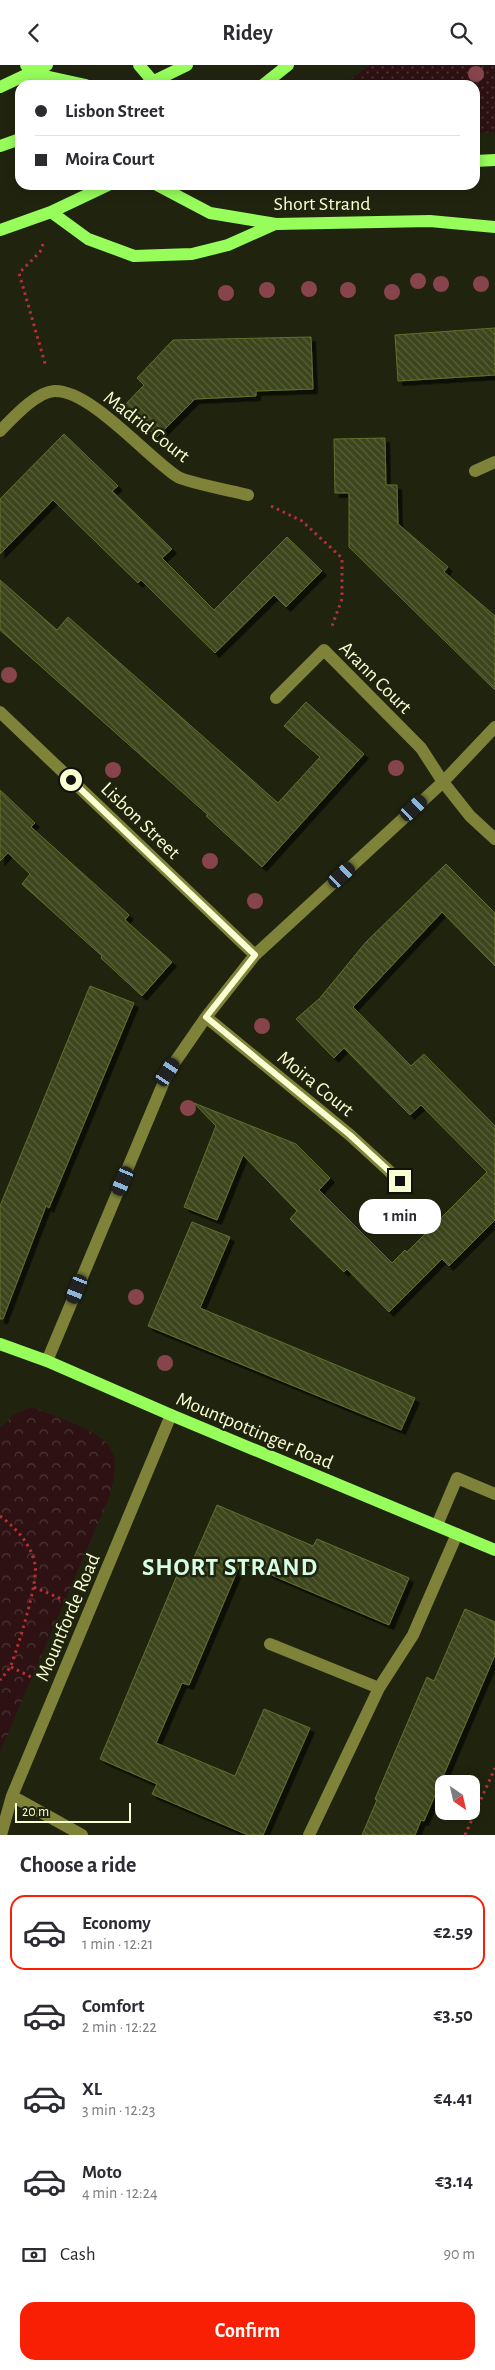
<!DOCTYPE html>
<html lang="en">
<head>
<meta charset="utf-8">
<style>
	:root { --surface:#fff; --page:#f7f7f7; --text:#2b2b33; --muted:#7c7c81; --line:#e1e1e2; --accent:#f91f04 }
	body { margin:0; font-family:"Alegreya Sans",sans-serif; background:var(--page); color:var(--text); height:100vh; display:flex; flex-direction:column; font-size:19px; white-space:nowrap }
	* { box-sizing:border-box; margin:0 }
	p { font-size:16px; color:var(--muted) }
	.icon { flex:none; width:28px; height:28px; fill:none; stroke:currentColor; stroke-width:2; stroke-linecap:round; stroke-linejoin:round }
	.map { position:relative; height:1770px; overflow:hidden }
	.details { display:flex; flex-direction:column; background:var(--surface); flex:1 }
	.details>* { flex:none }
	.banner { position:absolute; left:15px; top:15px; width:465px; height:110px; border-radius:15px; box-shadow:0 2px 12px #0003; display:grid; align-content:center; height:110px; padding:0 20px; background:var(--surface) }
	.needle { width:32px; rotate:146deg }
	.fabs { position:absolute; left:435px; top:1710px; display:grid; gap:10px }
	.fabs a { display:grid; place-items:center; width:45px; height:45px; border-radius:10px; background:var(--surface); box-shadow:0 2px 12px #0003; font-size:25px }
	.scale { position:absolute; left:15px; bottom:12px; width:116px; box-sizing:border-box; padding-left:5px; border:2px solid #f9fed3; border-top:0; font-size:14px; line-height:18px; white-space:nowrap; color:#f9fed3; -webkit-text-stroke:4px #20240f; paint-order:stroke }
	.end { position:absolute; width:22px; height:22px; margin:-11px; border:6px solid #f9fed3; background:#111; box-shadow:0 0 0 2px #111 }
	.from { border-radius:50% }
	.bubble { position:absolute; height:35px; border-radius:15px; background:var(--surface); box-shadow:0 2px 12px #0003; font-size:16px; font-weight:700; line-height:35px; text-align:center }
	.car { position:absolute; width:15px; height:30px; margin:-15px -8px; border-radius:6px; box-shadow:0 0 4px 1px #0007; background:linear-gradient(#222 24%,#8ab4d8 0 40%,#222 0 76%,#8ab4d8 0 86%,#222 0) }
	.banner b { display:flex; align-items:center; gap:18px; height:48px; font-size:19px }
	.banner b+b { border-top:1px solid var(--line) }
	.banner i { width:12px; height:12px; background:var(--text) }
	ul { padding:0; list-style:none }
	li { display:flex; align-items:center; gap:15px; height:75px; margin:0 10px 8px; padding:0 10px; border:2px solid transparent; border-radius:15px }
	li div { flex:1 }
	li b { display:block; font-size:19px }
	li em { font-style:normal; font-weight:700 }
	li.on { border-color:var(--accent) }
	li>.icon { width:45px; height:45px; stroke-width:1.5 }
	h2 { padding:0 20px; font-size:22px; line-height:60px }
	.pay { display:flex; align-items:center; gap:12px; height:55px; padding:0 20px; font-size:19px }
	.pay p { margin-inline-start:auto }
	.action { display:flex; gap:10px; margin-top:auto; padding:10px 20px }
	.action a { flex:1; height:58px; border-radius:15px; background:var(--accent); color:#fff; font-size:20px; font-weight:700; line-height:58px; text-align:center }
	header { display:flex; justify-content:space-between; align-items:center; height:65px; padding:0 20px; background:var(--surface); font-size:22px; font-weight:700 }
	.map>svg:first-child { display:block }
	.grass { fill:url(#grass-dots) }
	.park { fill:url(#park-crowns) }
	.building { fill:url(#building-back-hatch); stroke:#62712d; filter:url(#shadow) }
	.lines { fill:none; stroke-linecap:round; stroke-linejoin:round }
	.path { stroke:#b43037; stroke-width:3; stroke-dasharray:2.5 4; stroke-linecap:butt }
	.minor { stroke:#7f833a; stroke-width:12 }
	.major { stroke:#96fd5b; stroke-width:12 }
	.tree { fill:#88444c }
	.route { stroke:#f9fed3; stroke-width:6 }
	.labels { text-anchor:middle; stroke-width:5; stroke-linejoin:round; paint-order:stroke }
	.street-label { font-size:20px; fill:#f9fed3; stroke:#20240f }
	.district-label { font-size:25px; font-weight:bold; letter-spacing:1px; fill:#d5fee4; stroke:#20240f }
</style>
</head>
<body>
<header><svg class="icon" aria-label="back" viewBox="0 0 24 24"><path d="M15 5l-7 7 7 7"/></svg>Ridey<svg class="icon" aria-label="search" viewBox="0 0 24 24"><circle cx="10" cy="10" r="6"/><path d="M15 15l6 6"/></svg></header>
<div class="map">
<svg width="495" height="1770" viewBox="0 0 495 1770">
	<defs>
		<pattern id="grass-dots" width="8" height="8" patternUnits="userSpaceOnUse" patternTransform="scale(1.25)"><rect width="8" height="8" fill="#2e1213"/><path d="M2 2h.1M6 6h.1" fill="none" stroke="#4d3634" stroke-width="1.8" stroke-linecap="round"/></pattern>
		<pattern id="park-crowns" width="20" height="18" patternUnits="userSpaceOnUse" patternTransform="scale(1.25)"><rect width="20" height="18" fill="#2e1213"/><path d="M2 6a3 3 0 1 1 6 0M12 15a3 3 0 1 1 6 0" fill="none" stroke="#4d3634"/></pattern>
		<pattern id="building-back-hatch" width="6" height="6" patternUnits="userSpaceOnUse" patternTransform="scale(1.25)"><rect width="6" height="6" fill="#3c451b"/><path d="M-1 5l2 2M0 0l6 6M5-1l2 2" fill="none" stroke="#59613b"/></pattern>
		<filter id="shadow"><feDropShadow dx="4.5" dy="4.5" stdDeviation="0" flood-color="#0009"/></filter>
	</defs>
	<rect width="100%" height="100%" fill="#20240f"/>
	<path class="grass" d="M370 0H495V67L475 68V20H343Z"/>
	<path class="park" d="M32 1342C53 1351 97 1364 109 1381 120 1396 113 1419 108 1435L0 1687V1363L13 1350Z"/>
	<path class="building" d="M495 263V310L398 316 395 270Z
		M311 272 313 324 256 326V331L195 334 157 372 124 341 144 320 137 313 173 275Z
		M64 369 118 421 112 426 172 484 162 493 214 545 287 472 322 506 286 542 274 530 215 588 141 515 138 518 53 435 0 489V434Z
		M385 373 386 420H397L398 459 448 502 444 507 495 551V625L349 482V428H335L334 374Z
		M0 515 57 565 68 552 278 738 320 692 284 661 306 637 364 689 262 802 206 751 208 750 0 565Z
		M0 725 35 758 31 762 129 850 125 855 172 897 142 931 101 893 102 891 22 819 30 809 8 788 0 796Z
		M446 799 495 848V901L442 847 353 942 411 1001 424 989 495 1061V1155L449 1201 442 1194 389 1247 347 1204 344 1207 290 1154 297 1146 243 1090 217 1155 184 1142 216 1061 194 1038 296 1079 330 1113 319 1125 392 1198 405 1185 407 1187 487 1107 421 1040 410 1050 344 983 334 993 296 954 320 933 366 877Z
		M90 921 134 938 49 1143 46 1141 3 1254H0V1141Z
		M192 1157 230 1172 200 1243 415 1333 401 1365 148 1261Z
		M217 1440 313 1481 317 1474 409 1513 389 1560 241 1497 189 1620 182 1618 156 1678 235 1711 264 1644 310 1663 263 1770H248L152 1729 157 1719 100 1694 178 1508 186 1511Z
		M465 1544 495 1557V1590L424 1756 421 1755 415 1770H362L377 1735 375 1734 427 1612 434 1616Z"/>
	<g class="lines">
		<path class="path" d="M43 179 40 187 19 208 46 302
			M271 441 302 456 342 493V534L332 561
			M0 1451C17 1464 30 1478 35 1499 39 1515 18 1582 11 1600 9 1605 4 1610 0 1615
			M34 1522 66 1536
			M11 1602 33 1613
			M465 1770 495 1703"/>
		<path class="minor" d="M0 366C12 354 36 327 54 326 90 324 148 393 178 412 189 418 233 426 248 430
			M475 406 495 397
			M276 633 324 585 421 683 443 717 470 751 495 774
			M0 647 255 890
			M206 952 350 1070 400 1116
			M47 1296 168 1007 206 952 255 890 443 717 495 662
			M437 1460 457 1413 495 1429
			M270 1579 379 1623 309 1770
			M379 1623 413 1570 457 1469
			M12 1731 82 1770
			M1 1770 12 1731 171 1350"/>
		<path class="major" d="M26 0 42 20
			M139 0 156 20
			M31 8 86 20
			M146 20 187 0
			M263 20 288 0
			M0 22 47 0
			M0 81 20 74
			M475 96 495 95
			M157 120 210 148 276 159 430 156 495 162
			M51 147 88 174 134 191 192 189 228 180 275 159
			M0 165 51 147 108 120
			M0 1279 47 1296 171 1350 495 1485"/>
	</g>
	<g class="tree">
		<circle cx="476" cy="9" r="8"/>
		<circle cx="418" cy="216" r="8"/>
		<circle cx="441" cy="219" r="8"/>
		<circle cx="481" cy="219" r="8"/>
		<circle cx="309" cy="224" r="8"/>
		<circle cx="267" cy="225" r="8"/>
		<circle cx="348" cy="225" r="8"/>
		<circle cx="392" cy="227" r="8"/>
		<circle cx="226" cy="228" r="8"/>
		<circle cx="9" cy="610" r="8"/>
		<circle cx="396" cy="703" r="8"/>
		<circle cx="113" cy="705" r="8"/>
		<circle cx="210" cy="796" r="8"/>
		<circle cx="255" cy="836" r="8"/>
		<circle cx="262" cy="961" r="8"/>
		<circle cx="188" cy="1043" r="8"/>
		<circle cx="136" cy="1232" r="8"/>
		<circle cx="165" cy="1298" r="8"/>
	</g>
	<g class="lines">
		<path class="route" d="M71 715 255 890 206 952 350 1070 400 1116"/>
	</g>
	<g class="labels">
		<g class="street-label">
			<text x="322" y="145">Short Strand</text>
			<text transform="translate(147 361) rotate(38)" y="7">Madrid Court</text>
			<text transform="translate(376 612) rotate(45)" y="7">Arann Court</text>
			<text transform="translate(141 755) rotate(44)" y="7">Lisbon Street</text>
			<text transform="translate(316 1018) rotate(39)" y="7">Moira Court</text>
			<text transform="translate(255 1365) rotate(23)" y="7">Mountpottinger Road</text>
			<text transform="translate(67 1552) rotate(-67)" y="7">Mountforde Road</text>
		</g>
		<g class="district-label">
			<text x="230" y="1510">SHORT STRAND</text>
		</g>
	</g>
</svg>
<div class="fabs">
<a><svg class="needle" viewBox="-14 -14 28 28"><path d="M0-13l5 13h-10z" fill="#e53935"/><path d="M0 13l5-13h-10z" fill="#7c7c81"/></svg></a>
</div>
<div class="scale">20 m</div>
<i class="end from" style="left:71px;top:715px"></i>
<i class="end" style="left:400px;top:1116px"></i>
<div class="bubble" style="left:359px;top:1134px;width:82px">1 min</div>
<i class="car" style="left:414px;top:743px;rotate:47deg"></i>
<i class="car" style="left:342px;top:810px;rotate:47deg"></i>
<i class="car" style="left:168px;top:1007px;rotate:34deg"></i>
<i class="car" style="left:123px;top:1116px;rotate:203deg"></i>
<i class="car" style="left:77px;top:1224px;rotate:202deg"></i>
<div class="banner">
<b><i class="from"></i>Lisbon Street</b>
<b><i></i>Moira Court</b>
</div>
</div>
<section class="details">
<h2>Choose a ride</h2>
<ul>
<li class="on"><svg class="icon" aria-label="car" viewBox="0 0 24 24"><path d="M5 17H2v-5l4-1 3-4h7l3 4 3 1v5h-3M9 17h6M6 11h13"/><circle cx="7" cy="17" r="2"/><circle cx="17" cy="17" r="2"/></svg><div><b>Economy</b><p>1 min · 12:21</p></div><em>€2.59</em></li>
<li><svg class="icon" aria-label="car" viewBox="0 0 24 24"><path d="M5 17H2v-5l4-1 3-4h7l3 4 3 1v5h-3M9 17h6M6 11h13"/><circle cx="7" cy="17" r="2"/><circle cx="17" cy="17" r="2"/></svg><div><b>Comfort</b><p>2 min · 12:22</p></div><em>€3.50</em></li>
<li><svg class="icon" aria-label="car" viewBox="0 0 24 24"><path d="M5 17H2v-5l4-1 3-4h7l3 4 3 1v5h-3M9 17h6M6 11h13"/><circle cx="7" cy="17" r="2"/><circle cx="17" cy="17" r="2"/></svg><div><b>XL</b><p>3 min · 12:23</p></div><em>€4.41</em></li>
<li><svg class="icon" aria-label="car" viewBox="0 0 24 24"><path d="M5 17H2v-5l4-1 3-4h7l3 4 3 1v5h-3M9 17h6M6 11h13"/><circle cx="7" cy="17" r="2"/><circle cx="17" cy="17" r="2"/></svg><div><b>Moto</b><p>4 min · 12:24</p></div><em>€3.14</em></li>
</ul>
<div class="pay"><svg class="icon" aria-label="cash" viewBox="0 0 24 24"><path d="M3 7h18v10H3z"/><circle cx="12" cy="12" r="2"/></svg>Cash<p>90 m</p></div>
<div class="action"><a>Confirm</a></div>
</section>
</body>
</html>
